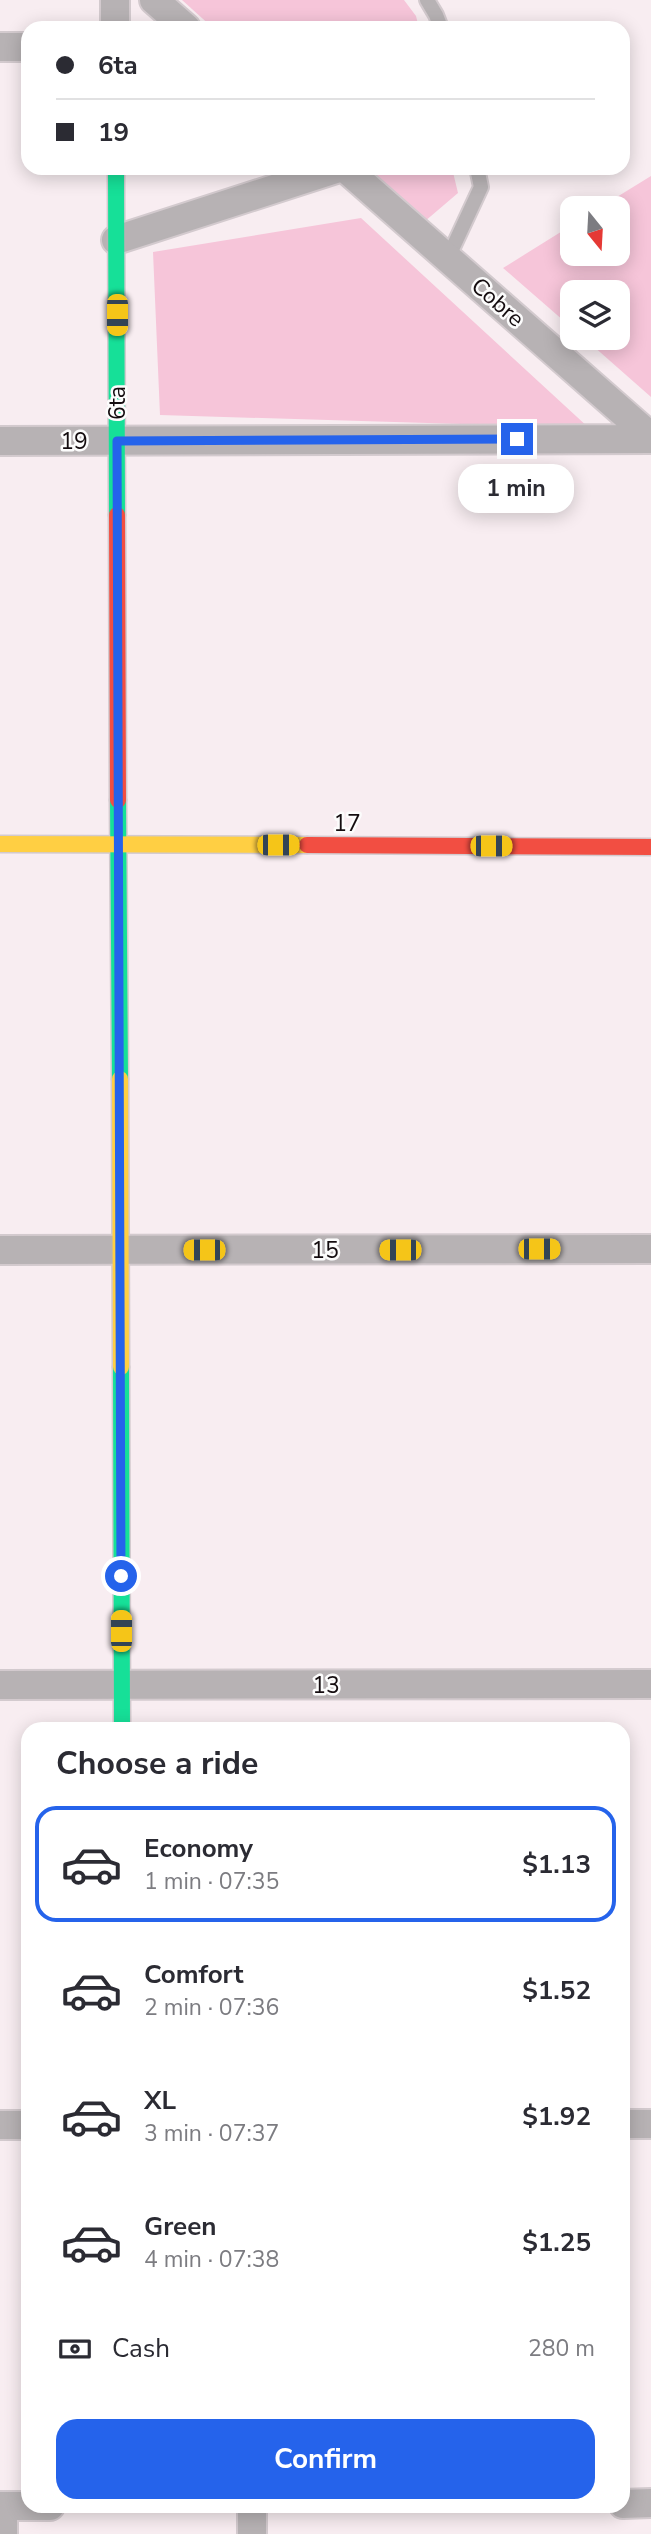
<!DOCTYPE html>
<html lang="en">
<head>
<meta charset="utf-8">
<style>
	:root { --surface:#fff; --page:#f2f2f3; --text:#2b2b33; --muted:#7c7c81; --line:#e1e1e2; --accent:#2563eb }
	body { margin:0; font-family:"Nunito Sans",sans-serif; background:var(--page); color:var(--text); height:100vh; display:flex; flex-direction:column; font-size:26px; white-space:nowrap }
	* { box-sizing:border-box; margin:0 }
	p { font-size:23px; color:var(--muted) }
	.icon { flex:none; width:38px; height:38px; fill:none; stroke:currentColor; stroke-width:2; stroke-linecap:round; stroke-linejoin:round }
	.map { position:relative; flex:1; overflow:hidden }
	.details { position:absolute; left:21px; top:1722px; width:609px; height:791px; display:flex; flex-direction:column; background:var(--surface); border-radius:21px; box-shadow:0 4px 18px #0003 }
	.details>* { flex:none }
	.top-card { position:absolute; left:21px; top:21px; width:609px; height:154px; border-radius:21px; box-shadow:0 4px 18px #0003; display:grid; align-content:center; height:154px; padding:0 35px; background:var(--surface) }
	.needle { width:46px; rotate:162deg }
	.buttons { position:absolute; left:560px; top:196px; display:grid; gap:14px }
	.buttons a { display:grid; place-items:center; width:70px; height:70px; border-radius:14px; background:var(--surface); box-shadow:0 4px 18px #0003; font-size:35px }
	.end { position:absolute; width:32px; height:32px; margin:-16px; border:9px solid #2563eb; background:#fff; box-shadow:0 0 0 4px #fff }
	.from { border-radius:50% }
	.bubble { position:absolute; height:49px; border-radius:21px; background:var(--surface); box-shadow:0 4px 18px #0003; font-size:23px; font-weight:700; line-height:49px; text-align:center }
	.car { position:absolute; width:21px; height:42px; margin:-21px -10px; border-radius:9px; box-shadow:0 0 5px 2px #0007; background:linear-gradient(#f5c518 24%,#345 0 40%,#f5c518 0 76%,#345 0 86%,#f5c518 0) }
	.top-card b { display:flex; align-items:center; gap:24px; height:66px; font-size:26px }
	.top-card b+b { border-top:2px solid var(--line) }
	.top-card i { width:18px; height:18px; background:var(--text) }
	ul { padding:0; list-style:none }
	li { display:flex; align-items:center; gap:21px; height:116px; margin:0 14px 10px; padding:0 21px; border:4px solid transparent; border-radius:21px }
	li div { flex:1 }
	li b { display:block; font-size:26px }
	li em { font-style:normal; font-weight:700 }
	li.on { border-color:var(--accent) }
	li>.icon { width:63px; height:63px; stroke-width:1.5 }
	h2 { padding:0 35px; font-size:32px; line-height:84px }
	.pay { display:flex; align-items:center; gap:18px; height:77px; padding:0 35px; font-size:26px }
	.pay p { margin-inline-start:auto }
	.button { display:flex; gap:14px; margin-top:auto; padding:14px 35px }
	.button a { flex:1; height:80px; border-radius:21px; background:var(--accent); color:#fff; font-size:28px; font-weight:700; line-height:80px; text-align:center }
	.map>svg:first-child { display:block }
	.green { fill:#f6c5d9 }
	.lines { fill:none; stroke-linecap:round; stroke-linejoin:round }
	.lane-casing { stroke:#d3cace; stroke-width:18 }
	.street-casing { stroke:#d3cace; stroke-width:32 }
	.fast-casing { stroke:#d3cace; stroke-width:19 }
	.slow-casing { stroke:#d3cace; stroke-width:19 }
	.jam-casing { stroke:#d3cace; stroke-width:19 }
	.lane { stroke:#b7b2b4; stroke-width:14 }
	.street { stroke:#b7b2b4; stroke-width:28 }
	.fast { stroke:#16e098; stroke-width:16 }
	.slow { stroke:#ffcf43; stroke-width:16 }
	.jam { stroke:#f24e42; stroke-width:16 }
	.route { stroke:#2563eb; stroke-width:9 }
	.labels { text-anchor:middle; stroke-width:5; stroke-linejoin:round; paint-order:stroke }
	.street-label { font-size:23px; fill:#140c0f; stroke:#fcfcfc }
</style>
</head>
<body>
<div class="map">
<svg width="651" height="2534" viewBox="0 0 651 2534">
	<rect width="100%" height="100%" fill="#f8edf1"/>
	<path class="green" d="M182 0H404L416 16 419 28H213Z
		M366 168H452L458 193 424 222Z
		M651 176V397L584 338H618V292H572V328L503 268 572 225V254H618V208H599Z
		M361 218 589 428 160 415 153 252Z"/>
	<g class="lines">
		<defs>
			<path id="lane" d="M427 0 436 15 441 28
				M448 258 481 187 477 168"/>
			<path id="street" d="M115 0V28
				M154 0 186 28
				M0 47H28
				M345 168 651 437
				M116 240 339 168
				M0 441 651 439
				M0 1250 651 1249
				M0 1685 651 1684
				M623 2124H651
				M0 2125H28
				M623 2504 651 2503
				M0 2506H50
				M3 2534V2506
				M252 2534V2506"/>
			<path id="fast" d="M116 168 117 515
				M118 800 120 1079
				M121 1367 122 1729"/>
			<path id="slow" d="M0 844 307 845
				M120 1079 121 1367"/>
			<path id="jam" d="M117 515 118 800
				M307 845 651 847"/>
		</defs>
		<use href="#lane" class="lane-casing"/>
		<use href="#street" class="street-casing"/>
		<use href="#fast" class="fast-casing"/>
		<use href="#slow" class="slow-casing"/>
		<use href="#jam" class="jam-casing"/>
		<use href="#lane" class="lane"/>
		<use href="#street" class="street"/>
		<use href="#fast" class="fast"/>
		<use href="#slow" class="slow"/>
		<use href="#jam" class="jam"/>
	</g>
	<g class="lines">
		<path class="route" d="M121 1576 117 441 517 439"/>
	</g>
	<g class="labels">
		<g class="street-label">
			<text transform="translate(498 302) rotate(41)" y="8">Cobre</text>
			<text transform="translate(117 403) rotate(-90)" y="8">6ta</text>
			<text x="74" y="449">19</text>
			<text x="347" y="831">17</text>
			<text x="325" y="1258">15</text>
			<text x="326" y="1693">13</text>
		</g>
	</g>
</svg>
<div class="buttons">
<a><svg class="needle" viewBox="-14 -14 28 28"><path d="M0-13l5 13h-10z" fill="#e53935"/><path d="M0 13l5-13h-10z" fill="#7c7c81"/></svg></a>
<a><svg class="icon" aria-label="layers" viewBox="0 0 24 24"><path d="M12 4l9 5-9 5-9-5zM3 14l9 5 9-5"/></svg></a>
</div>
<i class="end from" style="left:121px;top:1576px"></i>
<i class="end" style="left:517px;top:439px"></i>
<div class="bubble" style="left:458px;top:464px;width:116px">1 min</div>
<i class="car" style="left:117px;top:315px;rotate:180deg"></i>
<i class="car" style="left:278px;top:845px;rotate:90deg"></i>
<i class="car" style="left:491px;top:846px;rotate:90deg"></i>
<i class="car" style="left:539px;top:1249px;rotate:90deg"></i>
<i class="car" style="left:204px;top:1250px;rotate:270deg"></i>
<i class="car" style="left:400px;top:1250px;rotate:270deg"></i>
<i class="car" style="left:121px;top:1631px;rotate:0deg"></i>
<div class="top-card">
<b><i class="from"></i>6ta</b>
<b><i></i>19</b>
</div>
<section class="details">
<h2>Choose a ride</h2>
<ul>
<li class="on"><svg class="icon" aria-label="car" viewBox="0 0 24 24"><path d="M5 17H2v-5l4-1 3-4h7l3 4 3 1v5h-3M9 17h6M6 11h13"/><circle cx="7" cy="17" r="2"/><circle cx="17" cy="17" r="2"/></svg><div><b>Economy</b><p>1 min · 07:35</p></div><em>$1.13</em></li>
<li><svg class="icon" aria-label="car" viewBox="0 0 24 24"><path d="M5 17H2v-5l4-1 3-4h7l3 4 3 1v5h-3M9 17h6M6 11h13"/><circle cx="7" cy="17" r="2"/><circle cx="17" cy="17" r="2"/></svg><div><b>Comfort</b><p>2 min · 07:36</p></div><em>$1.52</em></li>
<li><svg class="icon" aria-label="car" viewBox="0 0 24 24"><path d="M5 17H2v-5l4-1 3-4h7l3 4 3 1v5h-3M9 17h6M6 11h13"/><circle cx="7" cy="17" r="2"/><circle cx="17" cy="17" r="2"/></svg><div><b>XL</b><p>3 min · 07:37</p></div><em>$1.92</em></li>
<li><svg class="icon" aria-label="car" viewBox="0 0 24 24"><path d="M5 17H2v-5l4-1 3-4h7l3 4 3 1v5h-3M9 17h6M6 11h13"/><circle cx="7" cy="17" r="2"/><circle cx="17" cy="17" r="2"/></svg><div><b>Green</b><p>4 min · 07:38</p></div><em>$1.25</em></li>
</ul>
<div class="pay"><svg class="icon" aria-label="cash" viewBox="0 0 24 24"><path d="M3 7h18v10H3z"/><circle cx="12" cy="12" r="2"/></svg>Cash<p>280 m</p></div>
<div class="button"><a>Confirm</a></div>
</section>
</div>
</body>
</html>
